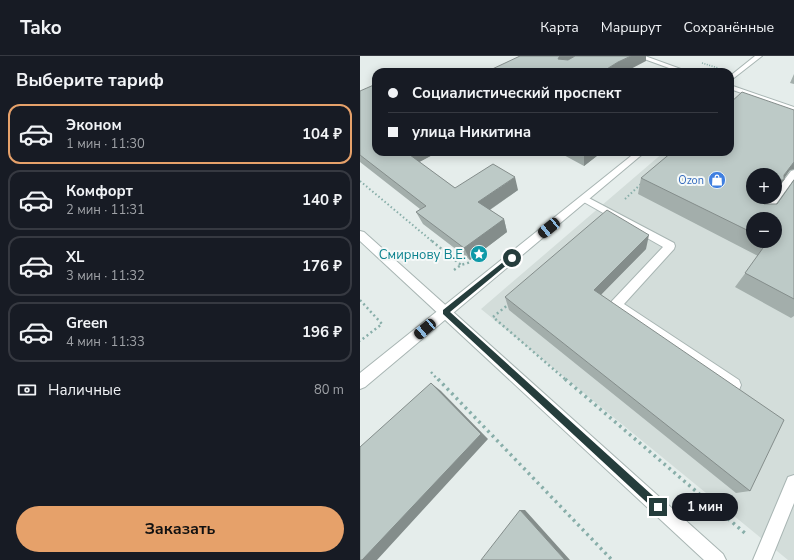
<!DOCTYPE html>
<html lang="ru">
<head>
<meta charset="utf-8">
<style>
	:root { --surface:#171b24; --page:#242831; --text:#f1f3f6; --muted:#9ea1a6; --line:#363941; --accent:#e6a16a }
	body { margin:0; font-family:"Nunito Sans",sans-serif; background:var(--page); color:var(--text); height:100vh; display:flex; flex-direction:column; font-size:15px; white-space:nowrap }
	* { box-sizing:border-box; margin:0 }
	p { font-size:13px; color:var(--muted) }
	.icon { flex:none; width:22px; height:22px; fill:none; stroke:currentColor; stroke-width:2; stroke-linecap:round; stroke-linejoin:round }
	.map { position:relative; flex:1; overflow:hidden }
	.side { display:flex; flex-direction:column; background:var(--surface); width:360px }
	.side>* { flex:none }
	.guide { position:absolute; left:12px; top:12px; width:362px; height:88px; border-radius:12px; box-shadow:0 2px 10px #0003; display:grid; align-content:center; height:88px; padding:0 16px; background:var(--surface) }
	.controls { position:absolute; left:386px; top:112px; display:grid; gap:8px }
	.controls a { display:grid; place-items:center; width:36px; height:36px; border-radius:50%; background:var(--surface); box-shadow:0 2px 10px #0003; font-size:20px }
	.end { position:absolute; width:18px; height:18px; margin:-9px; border:5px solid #253d3c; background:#fff; box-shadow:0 0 0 2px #fff }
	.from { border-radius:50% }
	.bubble { position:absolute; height:28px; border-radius:14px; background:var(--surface); box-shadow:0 2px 10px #0003; font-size:13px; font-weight:700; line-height:28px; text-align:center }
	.car { position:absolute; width:12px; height:24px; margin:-12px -6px; border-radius:5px; box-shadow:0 0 3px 1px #0007; background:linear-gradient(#222 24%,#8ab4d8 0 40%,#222 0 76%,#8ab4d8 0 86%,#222 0) }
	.guide b { display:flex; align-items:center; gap:14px; height:38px; font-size:15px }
	.guide b+b { border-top:1px solid var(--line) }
	.guide i { width:10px; height:10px; background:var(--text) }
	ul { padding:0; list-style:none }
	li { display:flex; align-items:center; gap:12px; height:60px; margin:0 8px 6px; padding:0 8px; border:2px solid var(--line); border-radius:12px }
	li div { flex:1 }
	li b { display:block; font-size:15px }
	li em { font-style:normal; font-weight:700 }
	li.on { border-color:var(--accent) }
	li>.icon { width:36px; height:36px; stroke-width:1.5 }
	h2 { padding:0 16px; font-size:18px; line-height:48px }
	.pay { display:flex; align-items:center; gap:10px; height:44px; padding:0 16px; font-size:15px }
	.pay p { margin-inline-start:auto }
	.primary-button { display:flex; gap:8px; margin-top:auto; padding:8px 16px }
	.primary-button a { flex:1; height:46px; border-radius:24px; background:var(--accent); color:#111; font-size:16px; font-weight:700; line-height:46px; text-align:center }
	header { display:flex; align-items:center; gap:24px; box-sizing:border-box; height:56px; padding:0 20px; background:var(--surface); border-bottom:1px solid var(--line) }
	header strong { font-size:19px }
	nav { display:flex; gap:22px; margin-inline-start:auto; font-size:14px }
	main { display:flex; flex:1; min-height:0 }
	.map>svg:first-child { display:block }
	.built { fill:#d3ddda; fill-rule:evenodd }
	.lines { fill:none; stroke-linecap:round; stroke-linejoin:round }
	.service-casing { stroke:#a8b5b3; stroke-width:2 }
	.minor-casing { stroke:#a8b5b3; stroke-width:2 }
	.tertiary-casing { stroke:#a8b5b3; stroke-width:2 }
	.path-far3 { stroke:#88aea9; stroke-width:1.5; stroke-dasharray:1 1.5; stroke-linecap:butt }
	.path-far2 { stroke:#88aea9; stroke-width:2; stroke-dasharray:1.5 2.5; stroke-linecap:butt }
	.path-far1 { stroke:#88aea9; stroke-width:2.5; stroke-dasharray:2 3; stroke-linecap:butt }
	.path { stroke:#88aea9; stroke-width:3.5; stroke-dasharray:2.5 4; stroke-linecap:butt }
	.service { fill:#fff; fill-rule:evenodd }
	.minor { fill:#fff; fill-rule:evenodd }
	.tertiary { fill:#fff; fill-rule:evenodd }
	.wall { fill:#a3aeab; fill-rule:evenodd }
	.shaded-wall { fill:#848d8b }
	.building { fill:#bdcac7; stroke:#848d8b }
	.route { fill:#253d3c }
	.labels { text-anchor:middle; stroke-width:4; stroke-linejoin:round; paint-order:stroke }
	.far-shop-label { font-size:11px; fill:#366cbe; stroke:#f5f9f8; text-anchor:end }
	.culture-label { font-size:13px; fill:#0d838f; stroke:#f5f9f8; text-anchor:end }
</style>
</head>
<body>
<header>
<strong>Tako</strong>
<nav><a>Карта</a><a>Маршрут</a><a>Сохранённые</a></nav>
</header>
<main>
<section class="side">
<h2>Выберите тариф</h2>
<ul>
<li class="on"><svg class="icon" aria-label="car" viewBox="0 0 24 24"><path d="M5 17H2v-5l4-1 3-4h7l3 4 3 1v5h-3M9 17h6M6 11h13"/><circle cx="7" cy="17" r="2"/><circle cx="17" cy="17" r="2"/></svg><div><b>Эконом</b><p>1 мин · 11:30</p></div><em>104 ₽</em></li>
<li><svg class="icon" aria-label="car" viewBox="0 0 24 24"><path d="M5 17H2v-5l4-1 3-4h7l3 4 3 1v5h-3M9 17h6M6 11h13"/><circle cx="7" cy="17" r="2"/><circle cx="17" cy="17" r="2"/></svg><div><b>Комфорт</b><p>2 мин · 11:31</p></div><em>140 ₽</em></li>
<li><svg class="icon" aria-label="car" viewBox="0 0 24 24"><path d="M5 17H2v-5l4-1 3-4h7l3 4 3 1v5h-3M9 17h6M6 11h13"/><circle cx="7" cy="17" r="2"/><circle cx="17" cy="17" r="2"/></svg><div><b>XL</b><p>3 мин · 11:32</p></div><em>176 ₽</em></li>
<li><svg class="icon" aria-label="car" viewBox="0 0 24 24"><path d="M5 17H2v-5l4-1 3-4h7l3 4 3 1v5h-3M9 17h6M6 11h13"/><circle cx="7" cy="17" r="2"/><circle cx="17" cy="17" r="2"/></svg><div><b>Green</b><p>4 мин · 11:33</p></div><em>196 ₽</em></li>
</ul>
<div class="pay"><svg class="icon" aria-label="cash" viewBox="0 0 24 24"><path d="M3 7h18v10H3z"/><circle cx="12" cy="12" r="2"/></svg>Наличные<p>80 m</p></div>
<div class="primary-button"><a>Заказать</a></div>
</section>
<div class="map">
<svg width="434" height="504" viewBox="0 0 434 504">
	<rect width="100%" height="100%" fill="#e5edeb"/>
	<path class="built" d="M370 43 434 65V504H428L121 253 304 96H370ZM393 119H415V141H393ZM393 163H415V185H393Z"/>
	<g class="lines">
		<defs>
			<path id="service" d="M434 114V123L405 163H395L411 141H415V136L431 115Z
				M225 140 314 187 315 190 314 193 264 248 379 324 381 329 379 334 374 336 369 334 252 253 250 249 252 245 303 191 222 145 220 143Z
				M434 419V447L411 504H393L428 421Z"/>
			<path id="minor" d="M276 0H285L329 16H320Z
				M370 29 434 51V55L370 33Z
				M0 175 4 176 363 498 366 504H344L0 185Z"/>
			<path id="tertiary" d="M395 0H402L370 25V20Z
				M276 96H285L5 331 0 333V317Z"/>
		</defs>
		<use href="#service" class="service-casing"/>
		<use href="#minor" class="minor-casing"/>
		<use href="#tertiary" class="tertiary-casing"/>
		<path class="path-far3" d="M342 7 358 12"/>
		<path class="path-far2" d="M0 125 73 186
			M265 143 282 127"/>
		<path class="path-far1" d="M72 185 101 209
			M94 214 101 209 111 206
			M0 244 22 268 0 285
			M150 247 133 261 206 324
			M71 316 78 324"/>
		<path class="path" d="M78 323 252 504
			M205 323 386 478"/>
		<use href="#service" class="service"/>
		<use href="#minor" class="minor"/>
		<use href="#tertiary" class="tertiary"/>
	</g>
	<path class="wall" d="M434 18V28L430 27Z
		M0 35 16 96H78L59 106 95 132 158 134 130 154 144 163 147 176 110 204 63 168 56 156 60 153 0 106Z
		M434 54V113L415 119 404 148H417L434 124V260L431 262 375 231 398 200 278 138 281 122ZM393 163 415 185H393Z
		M200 96H242L224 110 200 97Z
		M286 193 241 238 390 435 376 437 149 254 145 241Z"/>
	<path class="shaded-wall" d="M200 0H225L199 15 198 3 199 1Z
		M271 0H286V5L265 16H242L258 6Z
		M46 96H78L52 110Z
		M227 96H242L224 110V98Z
		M434 106V113L430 114 423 124H424L415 137V131Z
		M155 121 158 134 122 159 118 146Z
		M144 163 147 176 110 204 104 192Z
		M289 179 286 193 233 247 234 234Z
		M71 327 81 335 128 383 17 504H2Z
		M160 454H165L210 504H205Z"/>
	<path class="building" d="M160 0H200L199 1 198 3 208 4 215 0H271L258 6 242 16H130L128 15Z
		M16 28V96H47H46L95 132 133 108 155 121 118 146 144 163 104 192 56 156 66 150 0 99V35Z
		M382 36 434 54V106L424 119V124H420L415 131V119H393V141H409L404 148H417L434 124V243L385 217 408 185H415V163H393V177L281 122 312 96H370V47Z
		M220 96H227L224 98Z
		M247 154 289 179 234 234 424 364 390 435 145 241Z
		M71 327 121 378 2 504H0V391Z
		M160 454 205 504H121Z"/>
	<path class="route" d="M152 199 155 202 154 203 90 256 302 448V454H295L83 258V254Z"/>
	<defs>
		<symbol id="shop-disc" viewBox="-11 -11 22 22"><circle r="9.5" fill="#3f7fe0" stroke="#f5f9f8"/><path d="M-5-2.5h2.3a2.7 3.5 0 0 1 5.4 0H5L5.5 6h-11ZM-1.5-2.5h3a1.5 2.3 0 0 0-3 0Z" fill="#fff"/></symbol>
		<symbol id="sight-disc" viewBox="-11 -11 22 22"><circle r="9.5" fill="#0f9aa8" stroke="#f5f9f8"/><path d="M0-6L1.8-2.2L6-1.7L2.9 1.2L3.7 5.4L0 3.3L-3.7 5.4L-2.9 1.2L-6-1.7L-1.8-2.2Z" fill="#fff"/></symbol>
	</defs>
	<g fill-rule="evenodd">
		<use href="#shop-disc" x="347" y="114" width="20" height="20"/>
		<use href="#sight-disc" x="109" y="188" width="20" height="20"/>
	</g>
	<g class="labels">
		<g class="far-shop-label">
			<text x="344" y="128">Ozon</text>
		</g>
		<g class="culture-label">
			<text x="106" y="203">Смирнову В.Е.</text>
		</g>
	</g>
</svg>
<div class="controls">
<a>+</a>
<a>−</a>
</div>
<i class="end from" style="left:152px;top:202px"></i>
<i class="end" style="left:298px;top:451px"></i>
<div class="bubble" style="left:312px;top:437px;width:66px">1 мин</div>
<i class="car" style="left:189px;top:172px;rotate:231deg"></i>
<i class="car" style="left:65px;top:273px;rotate:230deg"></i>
<div class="guide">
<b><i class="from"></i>Социалистический проспект</b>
<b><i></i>улица Никитина</b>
</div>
</div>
</main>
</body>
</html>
